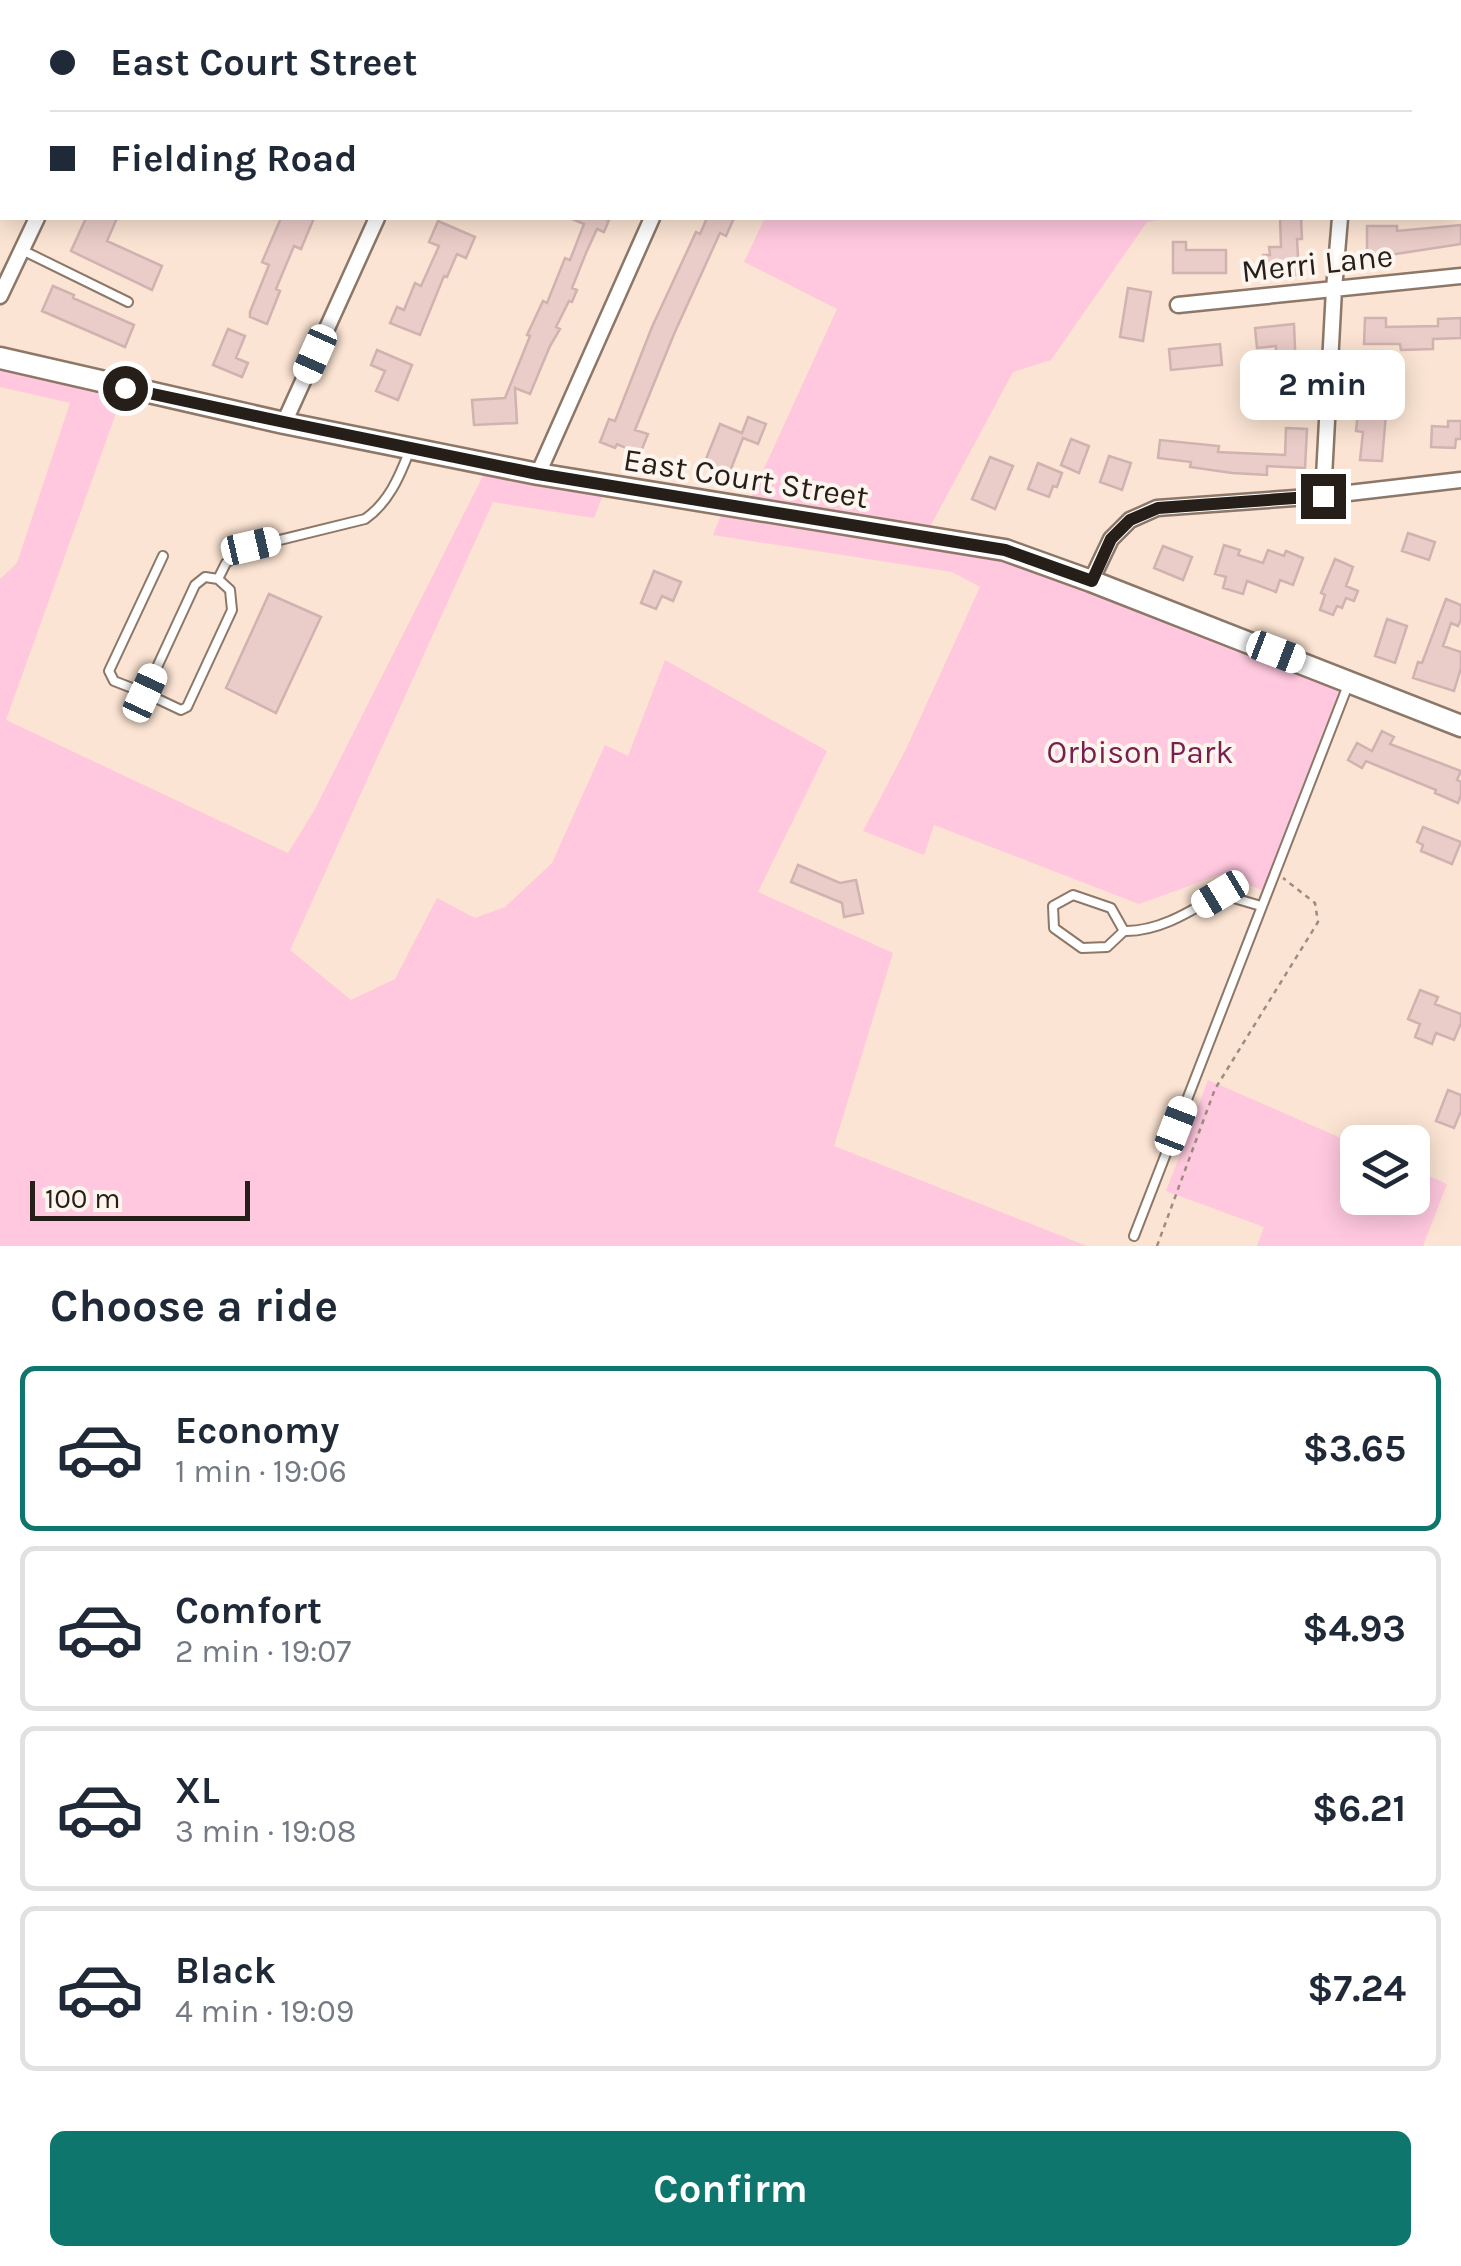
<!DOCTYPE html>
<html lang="en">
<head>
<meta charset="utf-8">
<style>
	:root { --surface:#fff; --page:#f6f6f7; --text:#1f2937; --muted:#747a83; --line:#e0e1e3; --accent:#0f766e }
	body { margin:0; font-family:Karla,sans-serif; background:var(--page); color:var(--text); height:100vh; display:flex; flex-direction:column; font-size:38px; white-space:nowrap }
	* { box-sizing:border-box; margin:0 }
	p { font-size:32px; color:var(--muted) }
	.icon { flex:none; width:55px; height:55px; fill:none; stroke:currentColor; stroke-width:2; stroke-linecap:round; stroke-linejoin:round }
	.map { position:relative; height:1246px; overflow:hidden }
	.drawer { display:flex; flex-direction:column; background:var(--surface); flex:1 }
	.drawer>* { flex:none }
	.guide { position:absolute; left:0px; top:0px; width:1462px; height:220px; box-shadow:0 5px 25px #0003; display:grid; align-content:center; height:220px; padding:0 50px; background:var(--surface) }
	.buttons { position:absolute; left:1340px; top:1125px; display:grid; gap:20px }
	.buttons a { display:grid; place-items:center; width:90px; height:90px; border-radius:15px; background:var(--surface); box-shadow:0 5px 25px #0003; font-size:50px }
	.scale { position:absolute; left:30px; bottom:25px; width:220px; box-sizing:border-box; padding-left:10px; border:5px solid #261e18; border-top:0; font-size:28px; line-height:35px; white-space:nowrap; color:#261e18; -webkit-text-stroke:8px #fef5ee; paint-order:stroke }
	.end { position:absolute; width:45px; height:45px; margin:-22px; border:12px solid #261e18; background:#fff; box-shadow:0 0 0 5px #fff }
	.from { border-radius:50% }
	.bubble { position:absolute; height:70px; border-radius:15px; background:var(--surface); box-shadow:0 5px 25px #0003; font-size:32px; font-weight:700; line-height:70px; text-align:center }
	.car { position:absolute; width:30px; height:60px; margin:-30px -15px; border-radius:12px; box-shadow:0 0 8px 2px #0007; background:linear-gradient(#fff 24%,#345 0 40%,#fff 0 76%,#345 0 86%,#fff 0) }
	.guide b { display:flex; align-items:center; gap:35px; height:95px; font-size:38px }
	.guide b+b { border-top:2px solid var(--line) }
	.guide i { width:25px; height:25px; background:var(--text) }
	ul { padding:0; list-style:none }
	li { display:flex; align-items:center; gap:30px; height:165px; margin:0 20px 15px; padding:0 30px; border:5px solid var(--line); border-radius:15px }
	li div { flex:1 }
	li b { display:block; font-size:38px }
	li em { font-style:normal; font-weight:700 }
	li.selected { border-color:var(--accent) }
	li>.icon { width:90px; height:90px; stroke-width:1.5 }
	h2 { padding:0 50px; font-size:45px; line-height:120px }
	.action { display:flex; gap:20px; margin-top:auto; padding:20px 50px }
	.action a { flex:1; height:115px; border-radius:15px; background:var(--accent); color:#fff; font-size:40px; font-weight:700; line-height:115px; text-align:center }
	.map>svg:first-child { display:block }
	.green { fill:#ffc8de }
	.building { fill:#eaccc8; stroke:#d0b3b0; stroke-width:2.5 }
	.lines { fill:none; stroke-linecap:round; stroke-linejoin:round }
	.lane-casing { stroke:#8c7768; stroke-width:12 }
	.street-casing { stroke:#8c7768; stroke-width:19 }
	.secondary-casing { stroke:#8c7768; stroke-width:25 }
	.path { stroke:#9d8d81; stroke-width:2.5; stroke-dasharray:5 5; stroke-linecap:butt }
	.lane { stroke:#fff; stroke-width:8 }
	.street { stroke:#fff; stroke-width:14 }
	.secondary { stroke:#fff; stroke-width:20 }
	.route { stroke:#261e18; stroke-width:12 }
	.labels { text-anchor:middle; stroke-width:8; stroke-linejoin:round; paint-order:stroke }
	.street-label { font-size:32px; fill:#261e18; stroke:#fef5ee }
	.park-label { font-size:32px; fill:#791f4e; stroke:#fef5ee }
</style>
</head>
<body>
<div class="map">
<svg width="1461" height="1246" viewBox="0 0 1461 1246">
	<rect width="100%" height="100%" fill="#fbe4d3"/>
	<path class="green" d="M869 0H1461V177L1460 2H868Z
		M765 218H1170L1147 222 1051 360 1013 372 924 538 1005 550 1349 681 1266 892 1222 874 1139 904 934 825 924 855 863 831 906 749 980 587 952 572 713 535 725 505 746 508 837 309 744 262Z
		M0 358 125 388 6 720 288 853 315 809 489 464 606 486 594 518 493 502 290 950 351 1000 395 979 437 898 475 918 505 907 552 863 605 745 628 756 665 660 827 751 758 892 893 953 834 1146 1087 1246H0V579L17 563 70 403 0 387Z
		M1208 1080 1357 1145 1358 1198H1412L1413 1169 1447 1184 1423 1246H1257L1264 1227 1166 1191Z"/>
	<path class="building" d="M86 218H117L107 241 162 266 152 290 71 251Z
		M281 218H314L301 249 294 246 276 289 280 291 267 324 250 317V312L269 265 262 262Z
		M570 218H602L609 220 604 232 597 229 586 253 572 288 577 290 572 302 569 301 556 327 560 329 550 346 530 394 515 388 517 423 474 425 472 400 505 398 530 336 527 335 543 301 547 303 565 258 570 260 584 224Z
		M707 218H734L726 236 720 233 674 334 635 430 648 434 640 454 617 444 615 448 600 442 609 419 615 421 652 327 696 232 700 234Z
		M1280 218H1301L1302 239H1297L1299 275 1264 276 1263 255H1270L1269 247H1281Z
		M438 221 475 237 466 258 457 254 447 277 444 276 420 335 390 323 397 307 404 310 415 283 421 286 439 246 429 242Z
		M1461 225V244L1396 254 1367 253V226H1397V231Z
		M1173 242H1186V250H1226V273H1173Z
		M53 286 74 295 73 298 134 325 125 347 42 311Z
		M1128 288 1151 292 1143 341 1120 337Z
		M1365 318H1386V327L1438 326V319L1461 318V338L1433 339V349L1401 350 1400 344H1364Z
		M1294 324 1297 395H1276V346L1257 348 1255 328Z
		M228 329 245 336 236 358 248 363 242 377 213 365Z
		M1220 344 1222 365 1171 370 1169 349Z
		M377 350 412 365 398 400 376 391 385 371 371 365Z
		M1358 412 1386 414 1382 461 1360 460 1363 432 1356 431Z
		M748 417 766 424 758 444 743 438 729 474 704 464 720 424 742 433Z
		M1448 421H1461V439H1456L1455 448 1431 447 1432 426 1448 427Z
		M1286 428 1307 429 1305 468 1267 466V475L1232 473 1190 467 1191 462 1158 458 1160 440 1219 446 1218 452 1285 455Z
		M1071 439 1089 446 1079 473 1061 465Z
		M1109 456 1131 463 1122 490 1100 482Z
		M990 457 1013 466 995 509 972 499Z
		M1038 463 1062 473 1057 487 1053 486 1049 497 1028 489Z
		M1408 533 1435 542 1429 560 1402 551Z
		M1224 545 1240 550 1238 555 1263 563 1268 550 1284 556 1286 551 1303 558 1293 585 1280 580 1276 592 1247 581 1243 594 1223 588 1226 577 1215 574Z
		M1163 546 1192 557 1183 580 1154 568Z
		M1335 559 1353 567 1346 586 1358 591 1354 601 1346 598 1342 608 1337 606 1333 615 1320 610 1325 595 1321 593Z
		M654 571 681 582 673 601 662 596 656 609 641 603Z
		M269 594 321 617 276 713 226 688Z
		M1446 599 1461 605V619L1458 626 1451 623 1443 646 1461 652V668L1454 691 1413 678 1418 662 1422 663Z
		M1387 619 1407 626 1395 663 1375 656Z
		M1382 731 1394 737 1390 744 1461 771 1457 780 1461 782V795L1458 803 1435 793 1436 790 1366 761 1362 768 1348 760 1357 743 1372 751Z
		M1423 827 1461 842 1452 864 1421 851 1423 845 1417 842Z
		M798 865 840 883 856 880 863 913 844 917 842 903 791 882Z
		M1420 990 1438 997 1435 1004 1461 1014V1023L1454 1040 1436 1033 1432 1044 1415 1037 1420 1024 1408 1019Z
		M1448 1090 1461 1095V1111L1454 1128 1436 1121Z"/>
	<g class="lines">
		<defs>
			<path id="lane" d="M14 0 25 2
				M22 250 128 302
				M218 579 230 590 232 610 187 707 181 710 145 693 195 585 205 577 218 579 226 563 251 547 365 519C388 503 399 478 409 452
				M145 693 114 681 109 671 163 556
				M1073 895 1111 908 1124 931 1107 947 1082 948 1054 928 1053 906Z
				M1124 931C1159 932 1191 911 1220 894L1261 906
				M1134 1236 1348 685"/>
			<path id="street" d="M138 2 139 0
				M474 2 475 0
				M751 2 753 0
				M0 296 37 218
				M1178 305 1461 276
				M284 423 377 218
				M538 474 652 218
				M1323 496 1334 289 1340 218
				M1091 581 1111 539 1130 520 1157 508 1323 496 1461 480"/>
			<path id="secondary" d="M0 358 284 423 538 474 1005 550 1091 581 1461 726"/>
		</defs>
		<use href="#lane" class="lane-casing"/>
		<use href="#street" class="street-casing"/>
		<use href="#secondary" class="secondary-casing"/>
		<path class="path" d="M1157 1246 1215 1089 1318 922 1315 903 1283 878"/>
		<use href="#lane" class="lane"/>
		<use href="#street" class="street"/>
		<use href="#secondary" class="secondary"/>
	</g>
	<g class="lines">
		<path class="route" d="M125 388 284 422 538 474 1005 550 1092 581 1111 539 1130 520 1158 508 1323 496"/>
	</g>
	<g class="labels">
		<g class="street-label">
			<text transform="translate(1317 263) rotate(-6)" y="11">Merri Lane</text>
			<text transform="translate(746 478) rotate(9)" y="11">East Court Street</text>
		</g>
		<g class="park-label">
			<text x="1140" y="763">Orbison Park</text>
		</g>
	</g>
</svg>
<div class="buttons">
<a><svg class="icon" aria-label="layers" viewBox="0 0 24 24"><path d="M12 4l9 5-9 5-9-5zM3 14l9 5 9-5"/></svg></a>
</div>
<div class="scale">100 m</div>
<i class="end from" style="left:125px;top:388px"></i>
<i class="end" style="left:1323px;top:496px"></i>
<div class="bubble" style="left:1240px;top:350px;width:165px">2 min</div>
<i class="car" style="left:315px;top:354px;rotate:204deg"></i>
<i class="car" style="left:251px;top:546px;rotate:77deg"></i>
<i class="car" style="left:1276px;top:652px;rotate:111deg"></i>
<i class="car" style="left:145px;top:693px;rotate:25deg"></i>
<i class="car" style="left:1220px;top:894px;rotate:239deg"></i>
<i class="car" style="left:1176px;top:1126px;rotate:21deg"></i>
<div class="guide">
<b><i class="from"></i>East Court Street</b>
<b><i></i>Fielding Road</b>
</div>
</div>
<section class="drawer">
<h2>Choose a ride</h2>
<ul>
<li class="selected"><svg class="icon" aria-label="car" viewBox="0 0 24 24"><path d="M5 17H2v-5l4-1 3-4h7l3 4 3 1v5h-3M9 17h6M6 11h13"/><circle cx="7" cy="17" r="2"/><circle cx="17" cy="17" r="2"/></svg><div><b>Economy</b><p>1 min · 19:06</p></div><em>$3.65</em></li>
<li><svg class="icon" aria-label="car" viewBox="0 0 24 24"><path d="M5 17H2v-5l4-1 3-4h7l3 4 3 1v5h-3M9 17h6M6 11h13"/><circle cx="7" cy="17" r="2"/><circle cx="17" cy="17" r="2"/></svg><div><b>Comfort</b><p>2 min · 19:07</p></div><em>$4.93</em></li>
<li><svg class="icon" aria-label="car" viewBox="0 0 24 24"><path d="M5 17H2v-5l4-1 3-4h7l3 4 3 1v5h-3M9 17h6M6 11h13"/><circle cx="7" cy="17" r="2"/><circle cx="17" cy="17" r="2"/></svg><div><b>XL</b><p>3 min · 19:08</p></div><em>$6.21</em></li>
<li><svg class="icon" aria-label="car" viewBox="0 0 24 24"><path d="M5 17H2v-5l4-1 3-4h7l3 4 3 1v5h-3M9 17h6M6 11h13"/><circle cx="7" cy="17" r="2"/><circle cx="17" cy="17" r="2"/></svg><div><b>Black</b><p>4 min · 19:09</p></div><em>$7.24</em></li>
</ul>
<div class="action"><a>Confirm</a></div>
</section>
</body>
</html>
